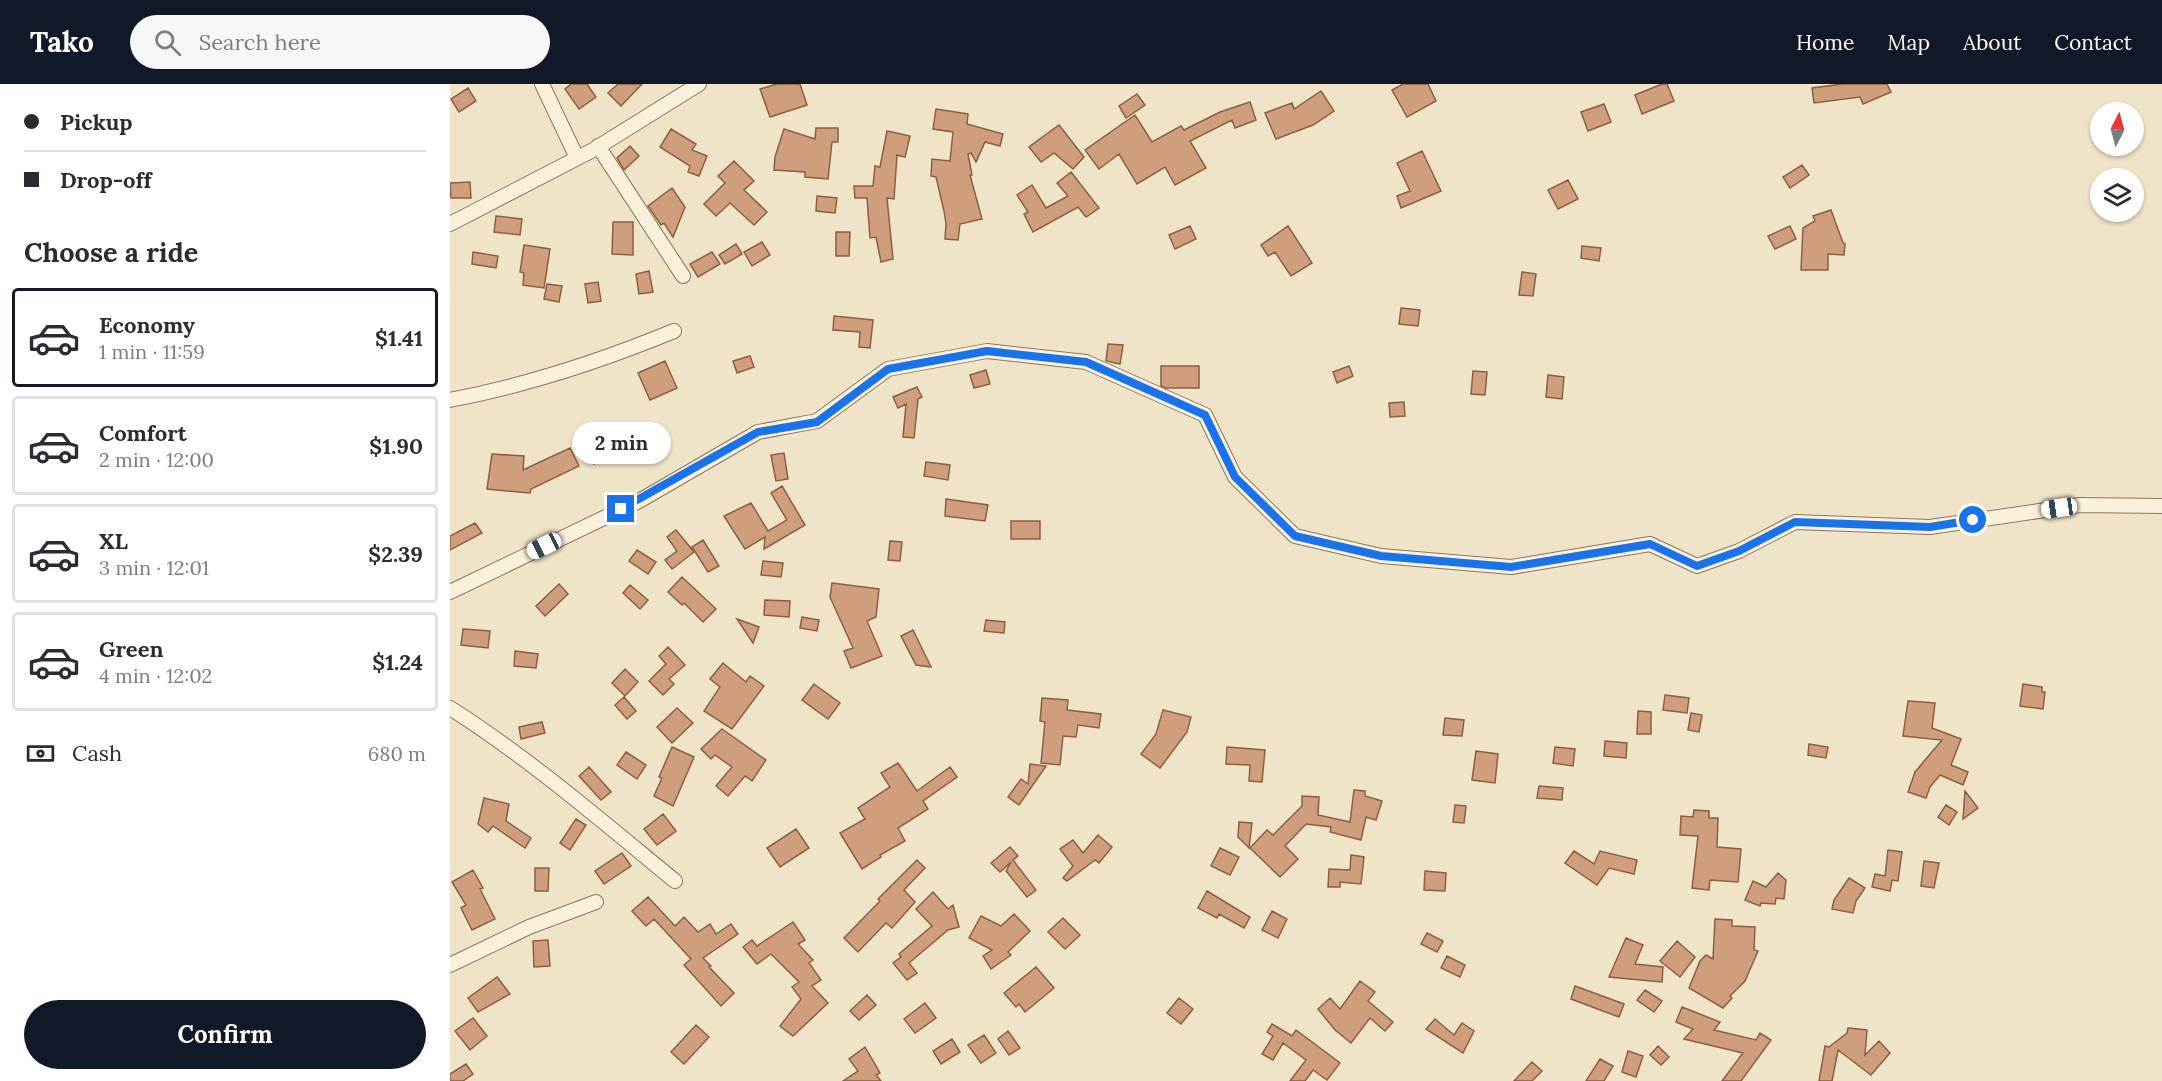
<!DOCTYPE html>
<html lang="en">
<head>
<meta charset="utf-8">
<style>
	:root { --surface:#fff; --page:#f7f7f7; --text:#2b2b33; --muted:#7c7c81; --line:#e1e1e2; --accent:#111827 }
	body { margin:0; font-family:Lora,serif; background:var(--page); color:var(--text); height:100vh; display:flex; flex-direction:column; font-size:22px; white-space:nowrap }
	* { box-sizing:border-box; margin:0 }
	p { font-size:20px; color:var(--muted) }
	.icon { flex:none; width:33px; height:33px; fill:none; stroke:currentColor; stroke-width:2; stroke-linecap:round; stroke-linejoin:round }
	.map { position:relative; flex:1; overflow:hidden }
	.panel { display:flex; flex-direction:column; background:var(--surface); width:450px }
	.panel>* { flex:none }
	.guide { display:grid; align-content:center; height:132px; padding:0 24px; background:var(--surface) }
	.needle { width:39px; rotate:6deg }
	.controls { position:absolute; left:1640px; top:18px; display:grid; gap:12px }
	.controls a { display:grid; place-items:center; width:54px; height:54px; border-radius:50%; background:var(--surface); box-shadow:0 2px 4px #0004; font-size:30px }
	.end { position:absolute; width:27px; height:27px; margin:-14px; border:8px solid #1a73e8; background:#fff; box-shadow:0 0 0 3px #fff }
	.from { border-radius:50% }
	.bubble { position:absolute; height:42px; border-radius:21px; background:var(--surface); box-shadow:0 2px 4px #0004; font-size:20px; font-weight:800; line-height:42px; text-align:center }
	.car { position:absolute; width:18px; height:36px; margin:-18px -9px; border-radius:8px; box-shadow:0 0 4px 2px #0007; background:linear-gradient(#fff 24%,#345 0 40%,#fff 0 76%,#345 0 86%,#fff 0) }
	.guide b { display:flex; align-items:center; gap:21px; height:57px; font-size:22px }
	.guide b+b { border-top:2px solid var(--line) }
	.guide i { width:15px; height:15px; background:var(--text) }
	ul { padding:0; list-style:none }
	li { display:flex; align-items:center; gap:18px; height:99px; margin:0 12px 9px; padding:0 12px; border:3px solid var(--line); border-radius:6px }
	li div { flex:1 }
	li b { display:block; font-size:22px }
	li em { font-style:normal; font-weight:800 }
	li.active { border-color:var(--accent) }
	li>.icon { width:54px; height:54px; stroke-width:1.5 }
	h2 { padding:0 24px; font-size:27px; line-height:72px }
	.pay { display:flex; align-items:center; gap:15px; height:66px; padding:0 24px; font-size:22px }
	.pay p { margin-inline-start:auto }
	.cta { display:flex; gap:12px; margin-top:auto; padding:12px 24px }
	.cta a { flex:1; height:69px; border-radius:36px; background:var(--accent); color:#fff; font-size:24px; font-weight:800; line-height:69px; text-align:center }
	header { display:flex; align-items:center; gap:36px; box-sizing:border-box; height:84px; padding:0 30px; background:var(--accent); color:#fff }
	header strong { font-size:28px }
	nav { display:flex; gap:33px; margin-inline-start:auto; font-size:21px }
	.search { width:420px; height:54px; background:var(--page); display:flex; align-items:center; gap:15px; box-sizing:border-box; padding:0 21px; border-radius:33px; color:var(--muted); font-size:22px }
	main { display:flex; flex:1; min-height:0 }
	.map>svg:first-child { display:block }
	.building { fill:#cf9f7d; stroke:#8d5f41; stroke-width:1.5 }
	.lines { fill:none; stroke-linecap:round; stroke-linejoin:round }
	.minor-casing { stroke:#8d765c; stroke-width:16 }
	.minor { stroke:#faf1dc; stroke-width:14 }
	.route { stroke:#1a73e8; stroke-width:8 }
</style>
</head>
<body>
<header>
<strong>Tako</strong>
<div class="search"><svg class="icon" aria-label="search" viewBox="0 0 24 24"><circle cx="10" cy="10" r="6"/><path d="M15 15l6 6"/></svg>Search here</div>
<nav><a>Home</a><a>Map</a><a>About</a><a>Contact</a></nav>
</header>
<main>
<section class="panel">
<div class="guide">
<b><i class="from"></i>Pickup</b>
<b><i></i>Drop-off</b>
</div>
<h2>Choose a ride</h2>
<ul>
<li class="active"><svg class="icon" aria-label="car" viewBox="0 0 24 24"><path d="M5 17H2v-5l4-1 3-4h7l3 4 3 1v5h-3M9 17h6M6 11h13"/><circle cx="7" cy="17" r="2"/><circle cx="17" cy="17" r="2"/></svg><div><b>Economy</b><p>1 min · 11:59</p></div><em>$1.41</em></li>
<li><svg class="icon" aria-label="car" viewBox="0 0 24 24"><path d="M5 17H2v-5l4-1 3-4h7l3 4 3 1v5h-3M9 17h6M6 11h13"/><circle cx="7" cy="17" r="2"/><circle cx="17" cy="17" r="2"/></svg><div><b>Comfort</b><p>2 min · 12:00</p></div><em>$1.90</em></li>
<li><svg class="icon" aria-label="car" viewBox="0 0 24 24"><path d="M5 17H2v-5l4-1 3-4h7l3 4 3 1v5h-3M9 17h6M6 11h13"/><circle cx="7" cy="17" r="2"/><circle cx="17" cy="17" r="2"/></svg><div><b>XL</b><p>3 min · 12:01</p></div><em>$2.39</em></li>
<li><svg class="icon" aria-label="car" viewBox="0 0 24 24"><path d="M5 17H2v-5l4-1 3-4h7l3 4 3 1v5h-3M9 17h6M6 11h13"/><circle cx="7" cy="17" r="2"/><circle cx="17" cy="17" r="2"/></svg><div><b>Green</b><p>4 min · 12:02</p></div><em>$1.24</em></li>
</ul>
<div class="pay"><svg class="icon" aria-label="cash" viewBox="0 0 24 24"><path d="M3 7h18v10H3z"/><circle cx="12" cy="12" r="2"/></svg>Cash<p>680 m</p></div>
<div class="cta"><a>Confirm</a></div>
</section>
<div class="map">
<svg width="1712" height="997" viewBox="0 0 1712 997">
	<rect width="100%" height="100%" fill="#f0e4c8"/>
	<path class="building" d="M121 0H137L146 13 129 25 115 5Z
		M168 0H192L171 22 158 9Z
		M327 0H350L357 21 320 33 310 5Z
		M953 0H978L986 17 957 33 942 6Z
		M1212 0H1217L1224 17 1192 30 1185 11Z
		M1392 0H1437L1441 8 1413 20 1410 13 1364 19 1362 4Z
		M18 4 26 17 9 28 1 15Z
		M871 7 884 27 863 41 826 55 815 29 842 19 844 25Z
		M687 10 695 21 676 34 669 22Z
		M800 18 806 36 785 44 782 36 740 57 756 84 725 101 715 83 687 100 669 70 649 85 635 66 685 31 702 58 731 42 734 46 770 28Z
		M1154 20 1161 38 1138 47 1131 28Z
		M486 25 518 30 517 40 553 50 550 62 535 58 526 78 521 69 518 70 522 91H520L532 135 510 140 508 156 495 155 496 140 494 127 486 93 481 92 482 75 500 77 503 48 483 45Z
		M609 41 634 73 623 85 604 69 591 78 579 63Z
		M366 44H388V58H382L378 95 355 93V88L324 86 325 73 334 45 365 55Z
		M221 45 246 60 242 66 257 72 249 92 238 88 240 82 210 63Z
		M437 47 460 52 455 73 447 71 444 115 437 114 443 175 431 178 426 153 420 154 417 114H405L404 102H423L425 82 430 83Z
		M180 62 189 72 174 86 167 74Z
		M972 67 991 107 951 124 947 112 960 107 947 79Z
		M284 77 304 97 294 106 317 128 304 141 280 119 266 132 254 120 275 99 268 92Z
		M1352 81 1359 91 1340 104 1333 93Z
		M621 88 649 124 636 133 628 123 583 148 574 130 578 128 567 111 582 101 596 124 618 112 607 99Z
		M1118 96 1128 115 1108 125 1098 106Z
		M20 98 21 114H1L0 99Z
		M222 104 235 123 223 153 214 139 211 141 198 122Z
		M367 112 387 114 385 129 366 127Z
		M1381 126 1393 159 1395 160 1394 171 1378 170V186H1351L1353 144 1365 137 1363 132Z
		M46 132 72 135 70 151 44 148Z
		M163 138H183V171L162 170Z
		M740 142 746 155 725 165 719 151Z
		M838 142 862 179 841 192 825 168 818 172 811 161Z
		M1340 142 1346 155 1325 165 1318 152Z
		M386 148H400L399 172H386Z
		M312 158 320 171 302 182 294 168Z
		M286 160 292 170 275 180 269 171Z
		M74 161 100 165 94 204 73 201 74 189 70 188Z
		M1132 162 1151 164 1149 177 1131 174Z
		M23 168 48 172 46 184 22 180Z
		M262 168 270 180 248 193 240 180Z
		M199 187 203 208 189 210 186 190Z
		M1072 188 1086 190 1083 212 1069 211Z
		M148 198 151 217 138 219 135 200Z
		M97 200 112 202 109 218 94 215Z
		M951 224 970 226 968 242 949 240Z
		M384 232 423 236 420 264 409 263 410 248 383 246Z
		M658 260 673 261 670 280 656 277Z
		M300 272 304 283 287 289 283 277Z
		M215 277 227 304 200 316 188 289Z
		M711 282H749V304H716L711 302Z
		M899 282 903 292 887 299 883 288Z
		M536 286 540 300 524 304 520 291Z
		M1023 287 1037 288 1035 311 1021 310Z
		M1098 291 1114 293 1112 315 1096 313Z
		M467 303 472 313 468 315 464 354 453 353 456 320 448 324 443 313Z
		M954 318 955 332 940 333 939 319Z
		M164 357 169 367 144 380 139 370Z
		M120 364 129 382 81 405 80 409 37 405 42 370 74 372 73 386Z
		M334 369 338 395 326 397 321 371Z
		M476 378 500 381 498 396 474 392Z
		M332 402 355 441 314 465 315 453 295 465 274 432 301 419 318 447 337 436 321 409Z
		M496 415 538 421 535 437 495 432Z
		M561 437H590V455H561Z
		M25 439 32 449 0 466V452Z
		M226 446 244 468 222 485 215 476 227 467 217 453Z
		M253 456 269 482 258 488 242 463Z
		M440 457 452 458 450 477 438 476Z
		M187 466 206 478 198 490 179 477Z
		M313 477 333 479 331 493 311 491Z
		M232 493 266 525 253 538 234 519 232 521 218 508Z
		M382 499 429 505 426 533 417 537 432 572 401 584 394 567 403 564 380 513Z
		M109 500 118 510 95 532 86 522Z
		M180 501 198 516 190 525 173 509Z
		M315 516 340 517 339 533 314 531Z
		M352 533 369 536 367 547 350 544Z
		M287 535 309 543 303 559Z
		M536 536 555 538 554 549 534 547Z
		M13 545 40 547 38 564 11 561Z
		M463 546 481 583 466 581 451 552Z
		M218 563 235 581 219 595 224 600 213 611 199 597 216 580 209 572Z
		M65 567 88 570 86 584 64 582Z
		M273 579 296 598 300 592 314 602 282 645 254 627 270 603 260 595Z
		M175 585 188 598 175 612 162 599Z
		M364 600 390 619 378 635 352 616Z
		M1573 600 1592 603V608H1595L1593 625 1570 622Z
		M1215 611 1239 614 1237 629 1213 626Z
		M174 613 186 627 177 635 165 621Z
		M592 614 618 616 617 626 651 630 649 644 628 641 626 653 613 652 610 681 591 679 595 638 590 637Z
		M1458 617 1485 619 1482 644 1511 655 1501 681 1518 688 1513 701 1490 691 1480 703 1476 714 1458 708 1465 688 1492 656 1453 652Z
		M227 624 243 639 222 659 207 643Z
		M713 626 741 633 737 648 710 684 691 670 706 650Z
		M1188 627 1201 628V650H1187Z
		M1241 629 1252 631 1249 648 1238 646Z
		M995 634 1014 636 1012 652 993 651Z
		M92 638 95 649 71 655 69 643Z
		M272 645 316 676 302 697 295 692 278 712 266 702 282 683 265 671 261 675 251 665Z
		M1155 657 1177 659 1176 674 1154 672Z
		M1359 660 1378 663 1376 674 1358 671Z
		M222 663 244 673 223 722 204 712 212 694 209 693Z
		M777 663 815 666 812 698 799 697 800 681 776 680Z
		M1105 663 1125 665 1123 682 1103 679Z
		M1026 667 1048 670 1045 699 1022 696Z
		M176 668 196 681 187 695 167 681Z
		M448 679 467 707 500 683 507 693 473 717 478 725 448 744 455 757 430 771 431 773 412 785 390 749 415 735 408 724 440 703 431 689Z
		M580 680 596 682 569 721 558 713 571 695 578 700Z
		M139 683 161 708 151 716 129 692Z
		M1089 702 1113 704 1112 716 1087 714Z
		M904 706 915 707V712L932 717 926 736 916 733 911 756 880 748 881 743 856 740 835 762 848 775 830 793 800 764 817 746 823 751 852 722V712L869 713 868 731 900 738Z
		M1515 707 1528 724 1513 735Z
		M34 714 59 720 56 737 81 754 75 764 43 742 38 748 28 740Z
		M1005 721 1016 722 1014 739 1003 738Z
		M1496 721 1507 728 1499 741 1488 733Z
		M1244 726 1259 727V734H1268L1267 763 1291 765 1288 798 1260 796 1259 806 1242 804 1248 752 1230 751 1231 732 1243 733Z
		M213 730 226 747 207 761 194 745Z
		M126 735 136 741 120 766 110 759Z
		M789 738 802 739 799 764 788 753Z
		M346 745 359 764 330 783 317 764Z
		M648 751 662 763 649 779 645 776 617 797 613 794 623 782 610 765 623 756 633 769Z
		M560 763 568 772 563 776 586 806 577 813 556 787 561 778 550 788 541 779Z
		M770 764 789 773 780 791 761 782Z
		M1438 766 1452 768 1448 797 1442 796 1440 807 1422 803 1425 790 1435 792Z
		M1124 767 1144 780 1150 767 1187 776 1184 790 1159 784 1147 801 1115 779Z
		M172 769 181 782 154 800 145 787Z
		M901 771 914 773 911 800 890 798V803H878L879 785 900 786Z
		M467 776 475 784 454 806 465 818 442 844 436 839 408 868 394 854 430 817 428 815Z
		M1474 777 1489 779 1484 804 1471 802Z
		M85 784H99L98 807H85Z
		M23 786 33 804 30 805 45 835 22 846 11 824 16 821 2 798Z
		M975 787 996 789 995 807 974 806Z
		M1328 789 1336 796 1334 815 1326 814 1325 820 1311 819 1310 822 1295 816 1303 797 1316 803Z
		M1399 794 1415 804 1406 817 1403 829 1382 825 1384 816Z
		M757 807 800 833 794 844 769 830 767 834 748 824Z
		M483 808 498 825 503 821 509 843 498 846 459 879 467 889 457 896 443 879 451 873 449 870 482 842 466 825Z
		M198 813 225 842 234 833 248 848 260 840 266 850 281 840 288 850 253 874 261 882 259 883 284 909 271 922 234 881 241 875 204 835 196 842 182 827Z
		M822 827 837 835 828 854 812 846Z
		M564 830 580 847 558 868 561 871 541 885 533 872 542 866 519 854 531 832 551 842Z
		M613 834 630 851 615 865 598 848Z
		M1265 835 1282 836V842L1305 843 1304 866 1308 867 1295 897 1280 912 1282 914 1273 924 1239 904 1250 877 1256 871 1263 875Z
		M343 838 355 856 348 860 363 876 359 879 371 896 362 902 378 919 343 952 330 942 351 915 342 903 349 898 321 870 307 880 293 863 302 856 307 862Z
		M977 849 993 857 987 868 971 860Z
		M1176 854 1193 861 1185 880 1213 883 1212 898 1159 893Z
		M98 856 100 882 84 883 83 857Z
		M1227 857 1245 873 1230 893 1210 877Z
		M997 872 1015 881 1010 893 991 884Z
		M586 883 604 904 575 928 569 920 566 923 554 909Z
		M47 893 60 910 28 928 18 914Z
		M910 897 925 908 918 917 943 938 935 947 920 934 901 959 885 946 868 925 880 914 890 925Z
		M1125 902 1174 920 1169 933 1121 915Z
		M1195 906 1212 917 1204 928 1187 916Z
		M417 911 426 921 409 936 400 927Z
		M729 914 743 925 731 940 717 929Z
		M475 919 486 934 465 949 454 935Z
		M1232 923 1270 938 1264 946 1306 956 1310 949 1321 956 1291 997H1272L1293 969 1234 955 1243 945 1226 938Z
		M23 934 37 952 20 966 5 947Z
		M985 935 1004 951 1012 939 1024 947 1013 969 976 945Z
		M822 940 842 952 846 946 890 979 877 996 863 986 855 997H840L856 976 833 959 823 976 812 970 823 952 817 948Z
		M246 941 259 953 234 980 221 968Z
		M1398 944 1417 946 1415 971 1429 957 1440 969 1421 991 1388 966 1382 997H1369L1375 962 1379 963 1397 949Z
		M558 947 570 964 559 971 548 955Z
		M534 951 546 969 531 979 518 961Z
		M502 955 510 968 491 980 483 967Z
		M1208 962 1219 973 1211 981 1200 971Z
		M415 963 430 989 426 991 431 997H393L408 987 399 975Z
		M1178 967 1193 972 1186 993 1172 988Z
		M1150 975 1163 982 1154 997H1136Z
		M1082 978 1092 987 1082 997H1064Z
		M16 980 23 990 13 997H0V990Z"/>
	<g class="lines">
		<defs>
			<path id="minor" d="M92 0 127 74
				M148 62 233 192
				M0 140 143 66 249 0
				M0 316C78 301 151 277 224 247
				M0 508 189 417 308 348 367 337 438 285 537 267 636 278 755 331 785 393 845 452 931 472 1061 483 1200 460 1247 482 1289 467 1345 438 1480 443 1630 421 1712 422
				M0 624C80 675 152 737 225 797
				M0 881 79 843 146 818"/>
		</defs>
		<use href="#minor" class="minor-casing"/>
		<use href="#minor" class="minor"/>
	</g>
	<g class="lines">
		<path class="route" d="M171 425 308 348 367 338 438 285 537 267 636 278 755 331 785 393 845 452 931 472 1061 483 1200 460 1247 482 1289 467 1345 438 1480 443 1523 436"/>
	</g>
</svg>
<div class="controls">
<a><svg class="needle" viewBox="-14 -14 28 28"><path d="M0-13l5 13h-10z" fill="#e53935"/><path d="M0 13l5-13h-10z" fill="#7c7c81"/></svg></a>
<a><svg class="icon" aria-label="layers" viewBox="0 0 24 24"><path d="M12 4l9 5-9 5-9-5zM3 14l9 5 9-5"/></svg></a>
</div>
<i class="end from" style="left:1523px;top:436px"></i>
<i class="end" style="left:171px;top:425px"></i>
<div class="bubble" style="left:122px;top:338px;width:99px">2 min</div>
<i class="car" style="left:1609px;top:424px;rotate:262deg"></i>
<i class="car" style="left:94px;top:462px;rotate:244deg"></i>
</div>
</main>
</body>
</html>
